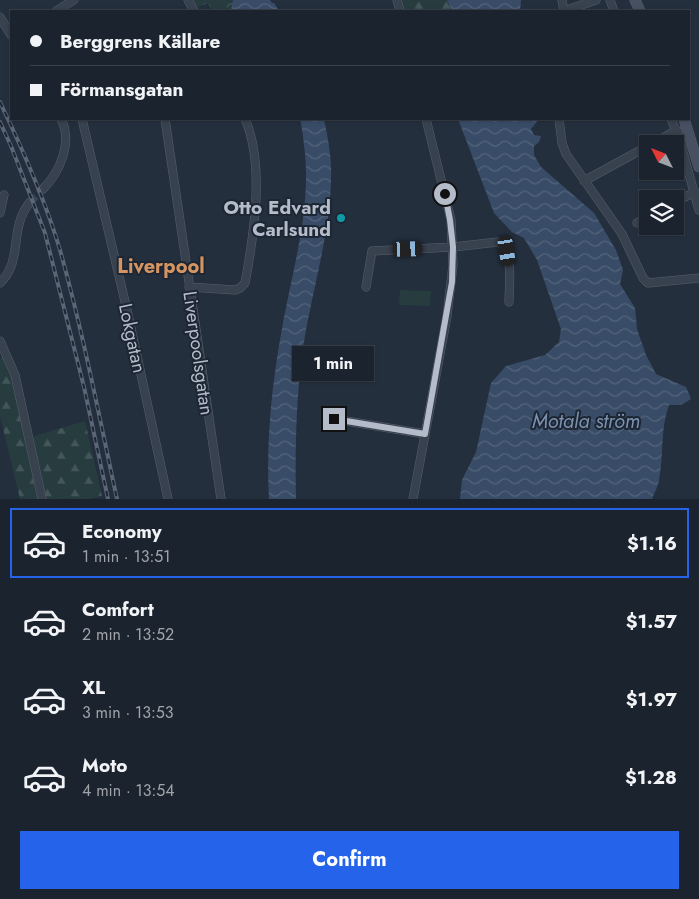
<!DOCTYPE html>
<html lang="en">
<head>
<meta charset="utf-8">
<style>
	:root { --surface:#1b232e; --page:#242b36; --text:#f1f3f6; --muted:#a0a4aa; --line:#39404a; --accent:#2563eb }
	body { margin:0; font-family:Jost,sans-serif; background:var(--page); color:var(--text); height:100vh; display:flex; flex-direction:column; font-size:19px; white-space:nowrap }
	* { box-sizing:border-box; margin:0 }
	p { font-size:16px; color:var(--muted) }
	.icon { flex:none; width:28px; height:28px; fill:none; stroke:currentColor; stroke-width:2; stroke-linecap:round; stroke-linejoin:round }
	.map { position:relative; height:499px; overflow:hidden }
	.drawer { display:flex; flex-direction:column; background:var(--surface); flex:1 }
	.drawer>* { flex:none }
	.hud { position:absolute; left:10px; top:10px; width:680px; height:110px; border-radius:0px; box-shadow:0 1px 4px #0004,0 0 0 1px var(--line); display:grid; align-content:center; height:110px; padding:0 20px; background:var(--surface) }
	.needle { width:32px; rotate:312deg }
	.fabs { position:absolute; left:639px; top:135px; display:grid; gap:10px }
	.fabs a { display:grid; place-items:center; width:45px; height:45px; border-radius:0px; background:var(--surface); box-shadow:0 1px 4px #0004,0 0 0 1px var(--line); font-size:25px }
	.end { position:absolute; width:22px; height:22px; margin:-11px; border:6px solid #b4bcc9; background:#111; box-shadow:0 0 0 2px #111 }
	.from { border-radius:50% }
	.bubble { position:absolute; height:35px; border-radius:0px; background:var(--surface); box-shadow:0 1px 4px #0004,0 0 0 1px var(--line); font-size:16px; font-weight:700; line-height:35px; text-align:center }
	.car { position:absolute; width:15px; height:30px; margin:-15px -8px; border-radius:6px; box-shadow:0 0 4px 1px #0007; background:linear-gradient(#222 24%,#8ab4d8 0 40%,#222 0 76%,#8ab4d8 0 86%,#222 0) }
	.hud b { display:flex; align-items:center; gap:18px; height:48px; font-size:19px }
	.hud b+b { border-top:1px solid var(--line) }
	.hud i { width:12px; height:12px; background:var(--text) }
	ul { padding:9px 0 0; list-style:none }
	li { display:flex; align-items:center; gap:15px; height:70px; margin:0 10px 8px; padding:0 10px; border:2px solid transparent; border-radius:0px }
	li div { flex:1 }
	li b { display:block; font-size:19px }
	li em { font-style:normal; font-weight:700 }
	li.current { border-color:var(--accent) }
	li>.icon { width:45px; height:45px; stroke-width:1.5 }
	.button { display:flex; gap:10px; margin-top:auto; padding:10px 20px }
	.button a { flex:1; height:58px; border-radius:0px; background:var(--accent); color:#fff; font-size:20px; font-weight:700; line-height:58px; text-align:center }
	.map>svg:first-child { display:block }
	.forest { fill:url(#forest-firs) }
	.park { fill:url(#park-crowns) }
	.garden { fill:#263c3f }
	.water { fill:url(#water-waves) }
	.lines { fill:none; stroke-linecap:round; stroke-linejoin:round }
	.street-tunnel { stroke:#3a4453; stroke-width:8; stroke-dasharray:8 4; stroke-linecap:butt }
	.street-casing { stroke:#565f6c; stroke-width:9 }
	.secondary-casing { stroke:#565f6c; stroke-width:11 }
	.street { stroke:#38414e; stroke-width:8 }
	.secondary { stroke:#465061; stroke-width:10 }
	.rail-casing { stroke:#5a6575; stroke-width:4 }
	.rail { stroke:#1d2633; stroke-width:2; stroke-dasharray:5.5; stroke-linecap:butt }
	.route { stroke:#b4bcc9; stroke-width:6 }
	.culture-dot { fill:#0f9aa8; stroke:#1d2633; stroke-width:2 }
	.labels { text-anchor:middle; stroke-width:4; stroke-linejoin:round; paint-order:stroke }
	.poi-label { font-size:19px; font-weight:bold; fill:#b4bcc9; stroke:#1d2633; text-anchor:end }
	.street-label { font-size:19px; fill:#b4bcc9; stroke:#1d2633 }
	.neighbourhood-label { font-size:20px; font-weight:bold; fill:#d59563; stroke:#1d2633 }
	.water-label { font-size:20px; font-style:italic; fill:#7c92b1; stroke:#1d2633 }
</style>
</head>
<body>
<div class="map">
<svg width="699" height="499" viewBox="0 0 699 499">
	<defs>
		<pattern id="forest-firs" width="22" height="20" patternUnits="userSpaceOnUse" patternTransform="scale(1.25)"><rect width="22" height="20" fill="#263c3f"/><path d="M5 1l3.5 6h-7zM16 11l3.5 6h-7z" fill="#435659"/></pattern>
		<pattern id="park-crowns" width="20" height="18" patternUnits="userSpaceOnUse" patternTransform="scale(1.25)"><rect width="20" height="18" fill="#263c3f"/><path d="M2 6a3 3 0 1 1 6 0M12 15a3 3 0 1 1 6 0" fill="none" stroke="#435659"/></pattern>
		<pattern id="water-waves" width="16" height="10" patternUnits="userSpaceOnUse" patternTransform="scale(1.25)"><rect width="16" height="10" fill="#394c67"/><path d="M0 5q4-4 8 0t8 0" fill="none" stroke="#53647b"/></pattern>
	</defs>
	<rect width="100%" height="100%" fill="#242f3e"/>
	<path class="forest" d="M397 0H447L452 11H400Z
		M6 356 15 372 28 438 85 421 102 496 89 499H20L0 416V358Z"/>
	<path class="park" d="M188 0H257L264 11H212L208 3 193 9Z"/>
	<path class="garden" d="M400 290 431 291 430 306 399 305Z"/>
	<path class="water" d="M233 0H270L272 3H274L279 11H231Z
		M447 0H521L520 11H452Z
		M300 119H324C328 138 332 159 331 179 330 238 310 296 302 355 296 402 295 451 296 499H269C266 446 271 392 280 340 290 276 313 211 304 145 303 136 302 127 300 119Z
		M458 119H539L531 129 534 135 541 136 539 142 534 146V155L541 167 594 213 616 250 623 270 620 284 635 308 637 329 646 355 656 374 686 387 691 399 681 405H669C660 429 664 455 659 480 658 487 654 493 652 499H460L462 480 476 452 491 383 506 366 545 355 559 342 561 329 537 260 524 238 512 232 494 213Z"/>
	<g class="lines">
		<path class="street-tunnel" d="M30 202 43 189"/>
		<defs>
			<path id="street" d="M188 0 194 11
				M397 0 400 11
				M562 0 564 11
				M610 0 614 11
				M56 11 74 0
				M564 11 596 0
				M0 17 11 35
				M82 119 127 310 168 499
				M165 119 221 499
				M559 119 562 143 566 154 622 234 643 278 648 283 699 278
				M671 119 679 138 699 210
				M652 144 677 130
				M584 181 648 146
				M43 189C60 172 73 142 61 119
				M675 202 695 192
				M0 213 4 195
				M637 223 648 217
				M0 283C24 260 8 229 30 202
				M189 287 235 290 240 288 245 283C254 235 265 164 245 119
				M366 287 372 251 453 247 498 242C514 248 509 288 509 302
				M0 341 15 375 42 499
				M334 419 425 434
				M413 499 447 316 453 265 451 220 426 119"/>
			<path id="secondary" d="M635 0 640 11
				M684 119 699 167"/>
		</defs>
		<use href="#street" class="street-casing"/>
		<use href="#secondary" class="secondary-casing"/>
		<use href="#street" class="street"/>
		<use href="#secondary" class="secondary"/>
		<defs>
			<path id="rail" d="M0 102C23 150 45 199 60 250 83 332 99 416 117 499
				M0 122 11 146 45 233 84 387 108 499"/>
		</defs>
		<use href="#rail" class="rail-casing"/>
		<use href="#rail" class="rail"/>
	</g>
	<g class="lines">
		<path class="route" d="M334 419 425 434 452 282 453 247 450 220 445 194"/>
	</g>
	<circle class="culture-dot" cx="341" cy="218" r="5"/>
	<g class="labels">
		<g class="poi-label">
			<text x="331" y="214">Otto Edvard<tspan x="331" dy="22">Carlsund</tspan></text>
		</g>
		<g class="street-label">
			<text transform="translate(133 338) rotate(78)" y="7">Lokgatan</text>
			<text transform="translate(199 353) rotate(82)" y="7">Liverpoolsgatan</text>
		</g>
		<g class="neighbourhood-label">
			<text x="161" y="273">Liverpool</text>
		</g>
		<g class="water-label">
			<text x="586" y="428">Motala ström</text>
		</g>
	</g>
</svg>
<div class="fabs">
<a><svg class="needle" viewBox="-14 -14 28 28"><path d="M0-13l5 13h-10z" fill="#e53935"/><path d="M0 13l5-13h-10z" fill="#a0a4aa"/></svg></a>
<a><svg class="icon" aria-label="layers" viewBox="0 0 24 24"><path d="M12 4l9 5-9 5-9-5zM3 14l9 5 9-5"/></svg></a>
</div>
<i class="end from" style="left:445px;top:194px"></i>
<i class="end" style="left:334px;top:419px"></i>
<div class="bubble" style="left:292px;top:346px;width:82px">1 min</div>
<i class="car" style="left:408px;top:249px;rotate:88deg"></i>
<i class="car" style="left:507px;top:251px;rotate:171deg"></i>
<div class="hud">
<b><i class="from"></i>Berggrens Källare</b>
<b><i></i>Förmansgatan</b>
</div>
</div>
<section class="drawer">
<ul>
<li class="current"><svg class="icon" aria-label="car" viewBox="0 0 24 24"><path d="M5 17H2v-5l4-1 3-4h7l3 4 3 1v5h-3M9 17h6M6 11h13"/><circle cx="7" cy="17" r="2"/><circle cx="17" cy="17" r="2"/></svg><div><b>Economy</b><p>1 min · 13:51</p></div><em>$1.16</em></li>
<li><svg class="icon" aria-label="car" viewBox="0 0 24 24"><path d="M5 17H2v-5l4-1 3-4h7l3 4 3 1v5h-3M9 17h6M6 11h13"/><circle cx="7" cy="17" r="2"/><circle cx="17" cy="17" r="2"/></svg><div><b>Comfort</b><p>2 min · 13:52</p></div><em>$1.57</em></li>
<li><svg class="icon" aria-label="car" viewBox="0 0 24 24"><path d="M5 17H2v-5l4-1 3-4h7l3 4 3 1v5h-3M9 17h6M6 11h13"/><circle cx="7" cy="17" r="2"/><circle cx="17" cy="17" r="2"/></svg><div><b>XL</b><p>3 min · 13:53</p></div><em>$1.97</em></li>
<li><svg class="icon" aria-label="car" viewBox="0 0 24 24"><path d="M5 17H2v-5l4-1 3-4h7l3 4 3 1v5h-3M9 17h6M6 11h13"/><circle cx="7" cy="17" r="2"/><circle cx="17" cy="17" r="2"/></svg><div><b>Moto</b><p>4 min · 13:54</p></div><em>$1.28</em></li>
</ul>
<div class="button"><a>Confirm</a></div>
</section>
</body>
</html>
